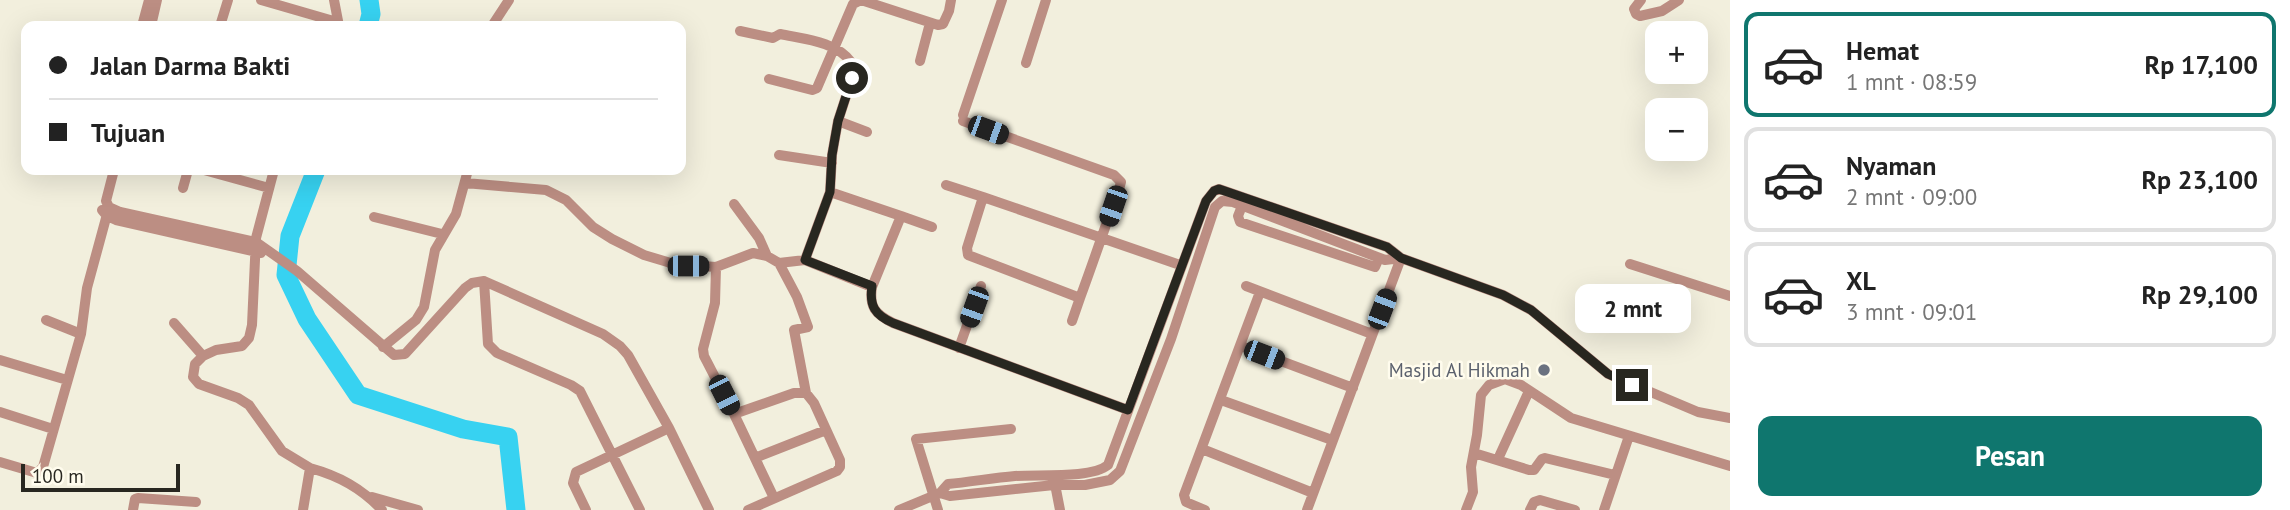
<!DOCTYPE html>
<html lang="id">
<head>
<meta charset="utf-8">
<style>
	:root { --surface:#fff; --page:#f6f6f6; --text:#222; --muted:#767676; --line:#e0e0e0; --accent:#0f766e }
	body { margin:0; font-family:"PT Sans",sans-serif; background:var(--page); color:var(--text); height:100vh; display:flex; flex-direction:column; font-size:26px; white-space:nowrap }
	* { box-sizing:border-box; margin:0 }
	p { font-size:23px; color:var(--muted) }
	.icon { flex:none; width:38px; height:38px; fill:none; stroke:currentColor; stroke-width:2; stroke-linecap:round; stroke-linejoin:round }
	.map { position:relative; flex:1; overflow:hidden }
	.sheet { display:flex; flex-direction:column; background:var(--surface); width:560px }
	.sheet>* { flex:none }
	.guide { position:absolute; left:21px; top:21px; width:665px; height:154px; border-radius:14px; box-shadow:0 7px 28px #0002; display:grid; align-content:center; height:154px; padding:0 28px; background:var(--surface) }
	.controls { position:absolute; left:1645px; top:21px; display:grid; gap:14px }
	.controls a { display:grid; place-items:center; width:63px; height:63px; border-radius:14px; background:var(--surface); box-shadow:0 7px 28px #0002; font-size:35px }
	.scale { position:absolute; left:21px; bottom:18px; width:159px; box-sizing:border-box; padding-left:7px; border:4px solid #282720; border-top:0; font-size:19px; line-height:24px; white-space:nowrap; color:#282720; -webkit-text-stroke:5px #fffced; paint-order:stroke }
	.end { position:absolute; width:32px; height:32px; margin:-16px; border:9px solid #282720; background:#fff; box-shadow:0 0 0 4px #fff }
	.from { border-radius:50% }
	.bubble { position:absolute; height:49px; border-radius:14px; background:var(--surface); box-shadow:0 7px 28px #0002; font-size:23px; font-weight:700; line-height:49px; text-align:center }
	.car { position:absolute; width:21px; height:42px; margin:-21px -10px; border-radius:9px; box-shadow:0 0 5px 2px #0007; background:linear-gradient(#222 24%,#8ab4d8 0 40%,#222 0 76%,#8ab4d8 0 86%,#222 0) }
	.guide b { display:flex; align-items:center; gap:24px; height:66px; font-size:26px }
	.guide b+b { border-top:2px solid var(--line) }
	.guide i { width:18px; height:18px; background:var(--text) }
	ul { padding:12px 0 0; list-style:none }
	li { display:flex; align-items:center; gap:21px; height:105px; margin:0 14px 10px; padding:0 14px; border:4px solid var(--line); border-radius:14px }
	li div { flex:1 }
	li b { display:block; font-size:26px }
	li em { font-style:normal; font-weight:700 }
	li.active { border-color:var(--accent) }
	li>.icon { width:63px; height:63px; stroke-width:1.5 }
	.button { display:flex; gap:14px; margin-top:auto; padding:14px 28px }
	.button a { flex:1; height:80px; border-radius:14px; background:var(--accent); color:#fff; font-size:28px; font-weight:700; line-height:80px; text-align:center }
	main { display:flex; flex:1; min-height:0 }
	.map>svg:first-child { display:block }
	.lines { fill:none; stroke-linecap:round; stroke-linejoin:round }
	.river { stroke:#37d2f1; stroke-width:19 }
	.minor { stroke:#bc8e83; stroke-width:10 }
	.route { stroke:#282720; stroke-width:9 }
	.worship-dot { fill:#6b7280; stroke:#fffced; stroke-width:2.5 }
	.labels { text-anchor:middle; stroke-width:5; stroke-linejoin:round; paint-order:stroke }
	.worship-label { font-size:19px; fill:#5b616d; stroke:#fffced; text-anchor:end }
</style>
</head>
<body>
<main>
<div class="map">
<svg width="1730" height="510" viewBox="0 0 1730 510">
	<rect width="100%" height="100%" fill="#f2efdd"/>
	<g class="lines">
		<path class="river" d="M368 26 371 14 369 0
			M316 170 290 236 286 275 307 319 358 395 463 429 508 437 516 510"/>
		<path class="minor" d="M261 0 337 22
			M334 0 339 26
			M1641 0 1634 9 1636 14 1640 16 1662 11 1679 0
			M142 26 149 0
			M151 26 157 0
			M220 26 228 0
			M492 26 509 0
			M740 31 773 38 780 34C803 39 836 41 851 62L852 78 838 121 832 155 830 192 805 260
			M920 61 930 23
			M1026 63 1046 0
			M769 79 812 90 817 88 853 4 861 0 938 25 943 24 949 11 951 0
			M963 115 1002 0
			M838 121 867 132
			M963 121 1114 175 1121 182C1118 194 1113 207 1108 219 1099 245 1090 271 1080 298L968 255 967 248 983 197 1180 265
			M779 155 832 163
			M114 170 106 201 109 207 120 212 256 242 297 271 394 355 405 354 465 288 472 283 484 281 603 334 620 346 628 355 669 428 709 510
			M204 170 269 188
			M274 170 256 238 252 325 249 338 242 346 216 350 203 356 195 364 193 377 199 384 238 398 249 405 282 451 310 468 303 510
			M465 183 546 190 566 200 593 227 612 239 644 255 674 264 716 267 753 253 767 256 779 263 805 260 872 287C869 307 875 314 893 323L1128 410
			M946 185 983 197
			M183 188 188 170
			M830 192 901 216 872 287
			M734 204 759 238 767 256
			M1242 206 1238 216 1240 222 1375 267 1379 258
			M102 210 107 216 116 220 261 253
			M901 216 932 227
			M374 217 442 234
			M779 263 797 297 808 327 794 330 806 393
			M1630 264 1730 296
			M716 267 715 303 703 349 704 356 734 414 794 393H806L814 403 840 460V467L837 471 748 510
			M484 281 488 344 497 353 571 385 580 391 640 510
			M1246 286 1372 334
			M46 320 81 334
			M1072 321 1080 298
			M174 323 203 356
			M1241 346 1353 388
			M383 347 416 320 424 307 435 250 456 214 468 170
			M959 348 981 286
			M0 360 67 380
			M1221 400 1332 440
			M0 412 53 429
			M734 414 774 498
			M1202 449 1313 493
			M1474 453 1529 470H1534L1542 459 1545 458 1615 475
			M755 458 826 430
			M1498 459 1529 391
			M0 462 37 473 43 467 81 334 87 288 109 207
			M310 468C339 476 361 488 382 510
			M1054 479 1060 510
			M940 493 950 496 1054 485H1085L1110 480 1120 471 1171 339 1215 207 1222 201 1233 202 1385 260 1401 258
			M372 497 418 510
			M133 510 135 499 138 498 196 502
			M586 510 573 483 576 472 669 428
			M899 510 940 493 948 484C970 482 992 478 1015 476 1038 474 1091 479 1108 465L1206 201 1214 191 1219 189 1387 247 1401 258 1503 295 1531 310 1608 374 1698 412 1730 418
			M938 510 916 439 1011 429
			M1205 510 1186 502 1184 495 1260 292
			M1307 510 1401 258
			M1466 510 1473 492 1471 467 1477 435 1481 395 1489 385 1505 379 1521 385 1571 418 1730 466
			M1530 510 1534 502 1540 500 1575 510
			M1604 510 1629 436"/>
	</g>
	<g class="lines">
		<path class="route" d="M852 78 838 121 832 155 830 192 805 260 872 286C869 306 875 315 893 323L1128 410 1206 201 1214 191 1219 189 1387 247 1401 258 1503 295 1531 310 1608 374 1632 385"/>
	</g>
	<circle class="worship-dot" cx="1544" cy="370" r="7"/>
	<g class="labels">
		<g class="worship-label">
			<text x="1530" y="377">Masjid Al Hikmah</text>
		</g>
	</g>
</svg>
<div class="controls">
<a>+</a>
<a>−</a>
</div>
<div class="scale">100 m</div>
<i class="end from" style="left:852px;top:78px"></i>
<i class="end" style="left:1632px;top:385px"></i>
<div class="bubble" style="left:1575px;top:284px;width:116px">2 mnt</div>
<i class="car" style="left:988px;top:130px;rotate:110deg"></i>
<i class="car" style="left:1113px;top:206px;rotate:199deg"></i>
<i class="car" style="left:688px;top:266px;rotate:90deg"></i>
<i class="car" style="left:974px;top:307px;rotate:200deg"></i>
<i class="car" style="left:1382px;top:309px;rotate:21deg"></i>
<i class="car" style="left:1264px;top:355px;rotate:111deg"></i>
<i class="car" style="left:724px;top:395px;rotate:153deg"></i>
<div class="guide">
<b><i class="from"></i>Jalan Darma Bakti</b>
<b><i></i>Tujuan</b>
</div>
</div>
<section class="sheet">
<ul>
<li class="active"><svg class="icon" aria-label="car" viewBox="0 0 24 24"><path d="M5 17H2v-5l4-1 3-4h7l3 4 3 1v5h-3M9 17h6M6 11h13"/><circle cx="7" cy="17" r="2"/><circle cx="17" cy="17" r="2"/></svg><div><b>Hemat</b><p>1 mnt · 08:59</p></div><em>Rp 17,100</em></li>
<li><svg class="icon" aria-label="car" viewBox="0 0 24 24"><path d="M5 17H2v-5l4-1 3-4h7l3 4 3 1v5h-3M9 17h6M6 11h13"/><circle cx="7" cy="17" r="2"/><circle cx="17" cy="17" r="2"/></svg><div><b>Nyaman</b><p>2 mnt · 09:00</p></div><em>Rp 23,100</em></li>
<li><svg class="icon" aria-label="car" viewBox="0 0 24 24"><path d="M5 17H2v-5l4-1 3-4h7l3 4 3 1v5h-3M9 17h6M6 11h13"/><circle cx="7" cy="17" r="2"/><circle cx="17" cy="17" r="2"/></svg><div><b>XL</b><p>3 mnt · 09:01</p></div><em>Rp 29,100</em></li>
</ul>
<div class="button"><a>Pesan</a></div>
</section>
</main>
</body>
</html>
